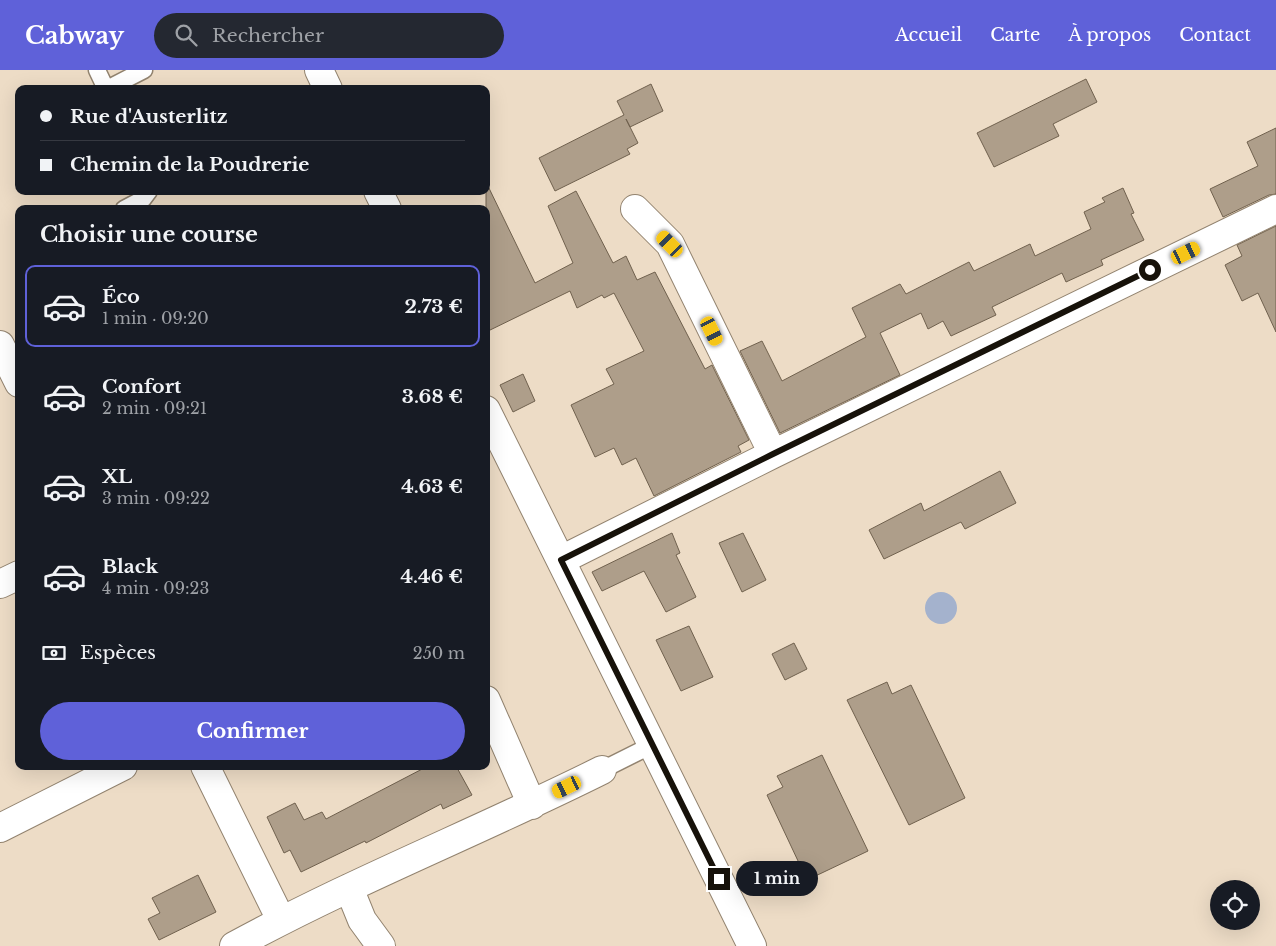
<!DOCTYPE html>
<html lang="fr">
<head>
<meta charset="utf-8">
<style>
	:root { --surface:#171b24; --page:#242831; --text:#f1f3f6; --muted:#9ea1a6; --line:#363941; --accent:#5f61d9 }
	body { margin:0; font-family:"Libre Baskerville",serif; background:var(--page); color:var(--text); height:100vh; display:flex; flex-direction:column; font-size:19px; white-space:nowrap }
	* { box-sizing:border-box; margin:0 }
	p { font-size:16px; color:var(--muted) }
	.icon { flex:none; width:28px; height:28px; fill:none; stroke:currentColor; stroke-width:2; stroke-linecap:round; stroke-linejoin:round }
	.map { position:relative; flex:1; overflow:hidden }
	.details { position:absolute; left:15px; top:135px; width:475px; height:565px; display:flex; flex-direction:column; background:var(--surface); border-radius:10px; box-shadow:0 5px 20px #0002 }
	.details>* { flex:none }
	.banner { position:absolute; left:15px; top:15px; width:475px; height:110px; border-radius:10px; box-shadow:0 5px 20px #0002; display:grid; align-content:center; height:110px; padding:0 25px; background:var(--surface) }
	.tools { position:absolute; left:1210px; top:810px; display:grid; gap:10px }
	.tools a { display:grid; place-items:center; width:50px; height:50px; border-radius:50%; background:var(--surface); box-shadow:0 5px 20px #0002; font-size:25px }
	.end { position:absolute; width:22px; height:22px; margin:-11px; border:6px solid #17120a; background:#fff; box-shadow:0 0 0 2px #fff }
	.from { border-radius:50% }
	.bubble { position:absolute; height:35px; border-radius:18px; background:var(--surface); box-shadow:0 5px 20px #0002; font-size:16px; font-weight:700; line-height:35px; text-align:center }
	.car { position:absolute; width:15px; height:30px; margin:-15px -8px; border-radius:6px; box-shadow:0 0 4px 1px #0007; background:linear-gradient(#f5c518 24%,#345 0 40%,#f5c518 0 76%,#345 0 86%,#f5c518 0) }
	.banner b { display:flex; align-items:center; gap:18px; height:48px; font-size:19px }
	.banner b+b { border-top:1px solid var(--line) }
	.banner i { width:12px; height:12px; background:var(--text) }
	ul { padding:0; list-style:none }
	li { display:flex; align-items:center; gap:15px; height:82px; margin:0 10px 8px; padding:0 15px; border:2px solid transparent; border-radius:10px }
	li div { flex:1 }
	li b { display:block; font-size:19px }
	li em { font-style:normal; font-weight:700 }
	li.current { border-color:var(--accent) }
	li>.icon { width:45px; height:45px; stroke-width:1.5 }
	h2 { padding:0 25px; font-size:22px; line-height:60px }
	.pay { display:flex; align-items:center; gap:12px; height:55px; padding:0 25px; font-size:19px }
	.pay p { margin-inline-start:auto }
	.cta { display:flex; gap:10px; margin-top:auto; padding:10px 25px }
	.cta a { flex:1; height:58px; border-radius:30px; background:var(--accent); color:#fff; font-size:20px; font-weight:700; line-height:58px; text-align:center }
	header { display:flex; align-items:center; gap:30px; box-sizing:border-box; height:70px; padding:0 25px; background:var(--accent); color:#fff }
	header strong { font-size:24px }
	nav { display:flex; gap:28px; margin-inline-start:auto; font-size:18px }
	.search { width:350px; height:45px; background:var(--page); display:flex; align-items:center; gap:12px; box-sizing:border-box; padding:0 18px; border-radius:28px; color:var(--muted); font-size:19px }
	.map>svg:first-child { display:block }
	.water { fill:#a4b2cd }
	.building { fill:#ae9e8a; stroke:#70614e }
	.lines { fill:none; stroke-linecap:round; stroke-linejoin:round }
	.lane-casing { stroke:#92836f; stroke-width:19 }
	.street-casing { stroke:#92836f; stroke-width:30 }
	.lane { stroke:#fff; stroke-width:16 }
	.street { stroke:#fff; stroke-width:28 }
	.route { stroke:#17120a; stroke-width:6 }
</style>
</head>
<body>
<header>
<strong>Cabway</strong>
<div class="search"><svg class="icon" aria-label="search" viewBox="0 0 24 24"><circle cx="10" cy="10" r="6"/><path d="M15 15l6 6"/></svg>Rechercher</div>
<nav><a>Accueil</a><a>Carte</a><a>À propos</a><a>Contact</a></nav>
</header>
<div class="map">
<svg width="1276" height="876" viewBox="0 0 1276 876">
	<rect width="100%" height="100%" fill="#eddcc6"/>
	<path class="water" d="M925 538a16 16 0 1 1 32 0a16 16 0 1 1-32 0Z"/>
	<path class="building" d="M1086 9 1097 32 1053 54 1059 66 994 97 977 63Z
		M651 14 663 41 630 57 626 49 638 73 627 79 630 84 555 121 539 88 624 45 617 31Z
		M1276 58V124L1269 125 1223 147 1210 119 1258 96 1247 72Z
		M486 112 535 213 573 193 548 136 576 121 613 193 626 186 637 210 655 202 705 299 712 295 749 370 738 376 741 382 654 426 636 388 622 395 614 378 595 387 571 335 614 314 606 299 644 281 614 223 604 228 602 225 577 238 570 221 486 262Z
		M1123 118 1134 143 1131 144 1144 170 1101 190 1103 195 1066 212 1062 203 992 237 996 245 951 266 943 251 928 259 921 243 880 263 900 305 780 363 740 281 762 271 782 311 866 267 852 238 900 214 906 224 969 192 974 201 1030 174 1035 186 1091 159 1084 142 1105 132 1102 128Z
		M1276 156V262L1258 223 1242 231 1225 195 1242 186 1237 175Z
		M523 304 535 331 513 342 500 315Z
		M1000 401 1016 433 965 459 961 452 884 489 869 460 921 433 924 441Z
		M672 463 680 483 676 485 696 527 666 542 644 501 602 521 592 502Z
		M743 463 766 510 742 522 719 473Z
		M689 556 713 607 681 621 656 570Z
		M794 573 807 599 785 610 772 584Z
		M887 612 892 624 911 615 965 728 909 755 847 630Z
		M822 685 868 781 807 810 767 725 783 717 777 706Z
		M428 696H456L472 725 443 739 441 734 366 773 365 771 301 802 290 780 284 783 267 747 295 733 304 750 322 742 326 749Z
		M198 805 216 842 159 870 148 849 160 843 152 828Z"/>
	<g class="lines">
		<defs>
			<path id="lane" d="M97 0 106 19
				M107 19 144 0
				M124 139 143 129 149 121
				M602 700 652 675"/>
			<path id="street" d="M319 0 328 19
				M378 121 387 139
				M635 139 670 174 773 384
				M0 275 19 313
				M486 340 752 876
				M561 490 773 384 1276 139
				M0 514 19 505
				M486 630 532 735
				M205 696 281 850
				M0 758 123 696
				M349 818 362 850 381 876
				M234 876C353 811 480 761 602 700"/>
		</defs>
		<use href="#lane" class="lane-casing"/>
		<use href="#street" class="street-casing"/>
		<use href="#lane" class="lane"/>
		<use href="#street" class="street"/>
	</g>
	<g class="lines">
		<path class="route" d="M719 809 561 490 773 384 1150 200"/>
	</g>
</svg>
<div class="tools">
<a><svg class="icon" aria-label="locate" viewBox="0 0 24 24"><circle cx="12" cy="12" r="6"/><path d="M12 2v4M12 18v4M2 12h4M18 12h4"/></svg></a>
</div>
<i class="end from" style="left:1150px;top:200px"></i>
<i class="end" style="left:719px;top:809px"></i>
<div class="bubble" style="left:736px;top:791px;width:82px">1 min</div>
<i class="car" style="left:670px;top:174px;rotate:315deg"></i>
<i class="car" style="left:1186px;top:183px;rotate:64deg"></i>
<i class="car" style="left:712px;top:261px;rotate:154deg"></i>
<i class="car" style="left:567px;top:717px;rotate:244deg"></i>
<div class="banner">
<b><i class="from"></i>Rue d'Austerlitz</b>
<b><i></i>Chemin de la Poudrerie</b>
</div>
<section class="details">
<h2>Choisir une course</h2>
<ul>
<li class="current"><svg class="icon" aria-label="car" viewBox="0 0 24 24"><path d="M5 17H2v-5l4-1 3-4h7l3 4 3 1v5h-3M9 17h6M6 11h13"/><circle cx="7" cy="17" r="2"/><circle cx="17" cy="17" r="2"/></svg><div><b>Éco</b><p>1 min · 09:20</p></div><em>2.73 €</em></li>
<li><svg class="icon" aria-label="car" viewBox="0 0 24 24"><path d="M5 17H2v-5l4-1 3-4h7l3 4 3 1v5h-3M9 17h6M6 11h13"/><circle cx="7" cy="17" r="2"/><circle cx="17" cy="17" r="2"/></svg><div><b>Confort</b><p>2 min · 09:21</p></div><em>3.68 €</em></li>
<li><svg class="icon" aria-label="car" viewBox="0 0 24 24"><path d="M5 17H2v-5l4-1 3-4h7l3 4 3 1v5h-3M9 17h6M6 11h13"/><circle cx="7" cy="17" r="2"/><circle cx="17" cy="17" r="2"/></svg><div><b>XL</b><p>3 min · 09:22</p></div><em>4.63 €</em></li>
<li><svg class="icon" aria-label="car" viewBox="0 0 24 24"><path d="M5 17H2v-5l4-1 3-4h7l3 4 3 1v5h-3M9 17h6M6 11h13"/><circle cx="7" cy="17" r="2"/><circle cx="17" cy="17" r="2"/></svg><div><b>Black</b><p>4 min · 09:23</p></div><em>4.46 €</em></li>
</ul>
<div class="pay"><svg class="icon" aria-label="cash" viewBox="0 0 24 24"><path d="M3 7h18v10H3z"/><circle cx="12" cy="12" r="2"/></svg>Espèces<p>250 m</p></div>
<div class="cta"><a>Confirmer</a></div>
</section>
</div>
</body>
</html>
